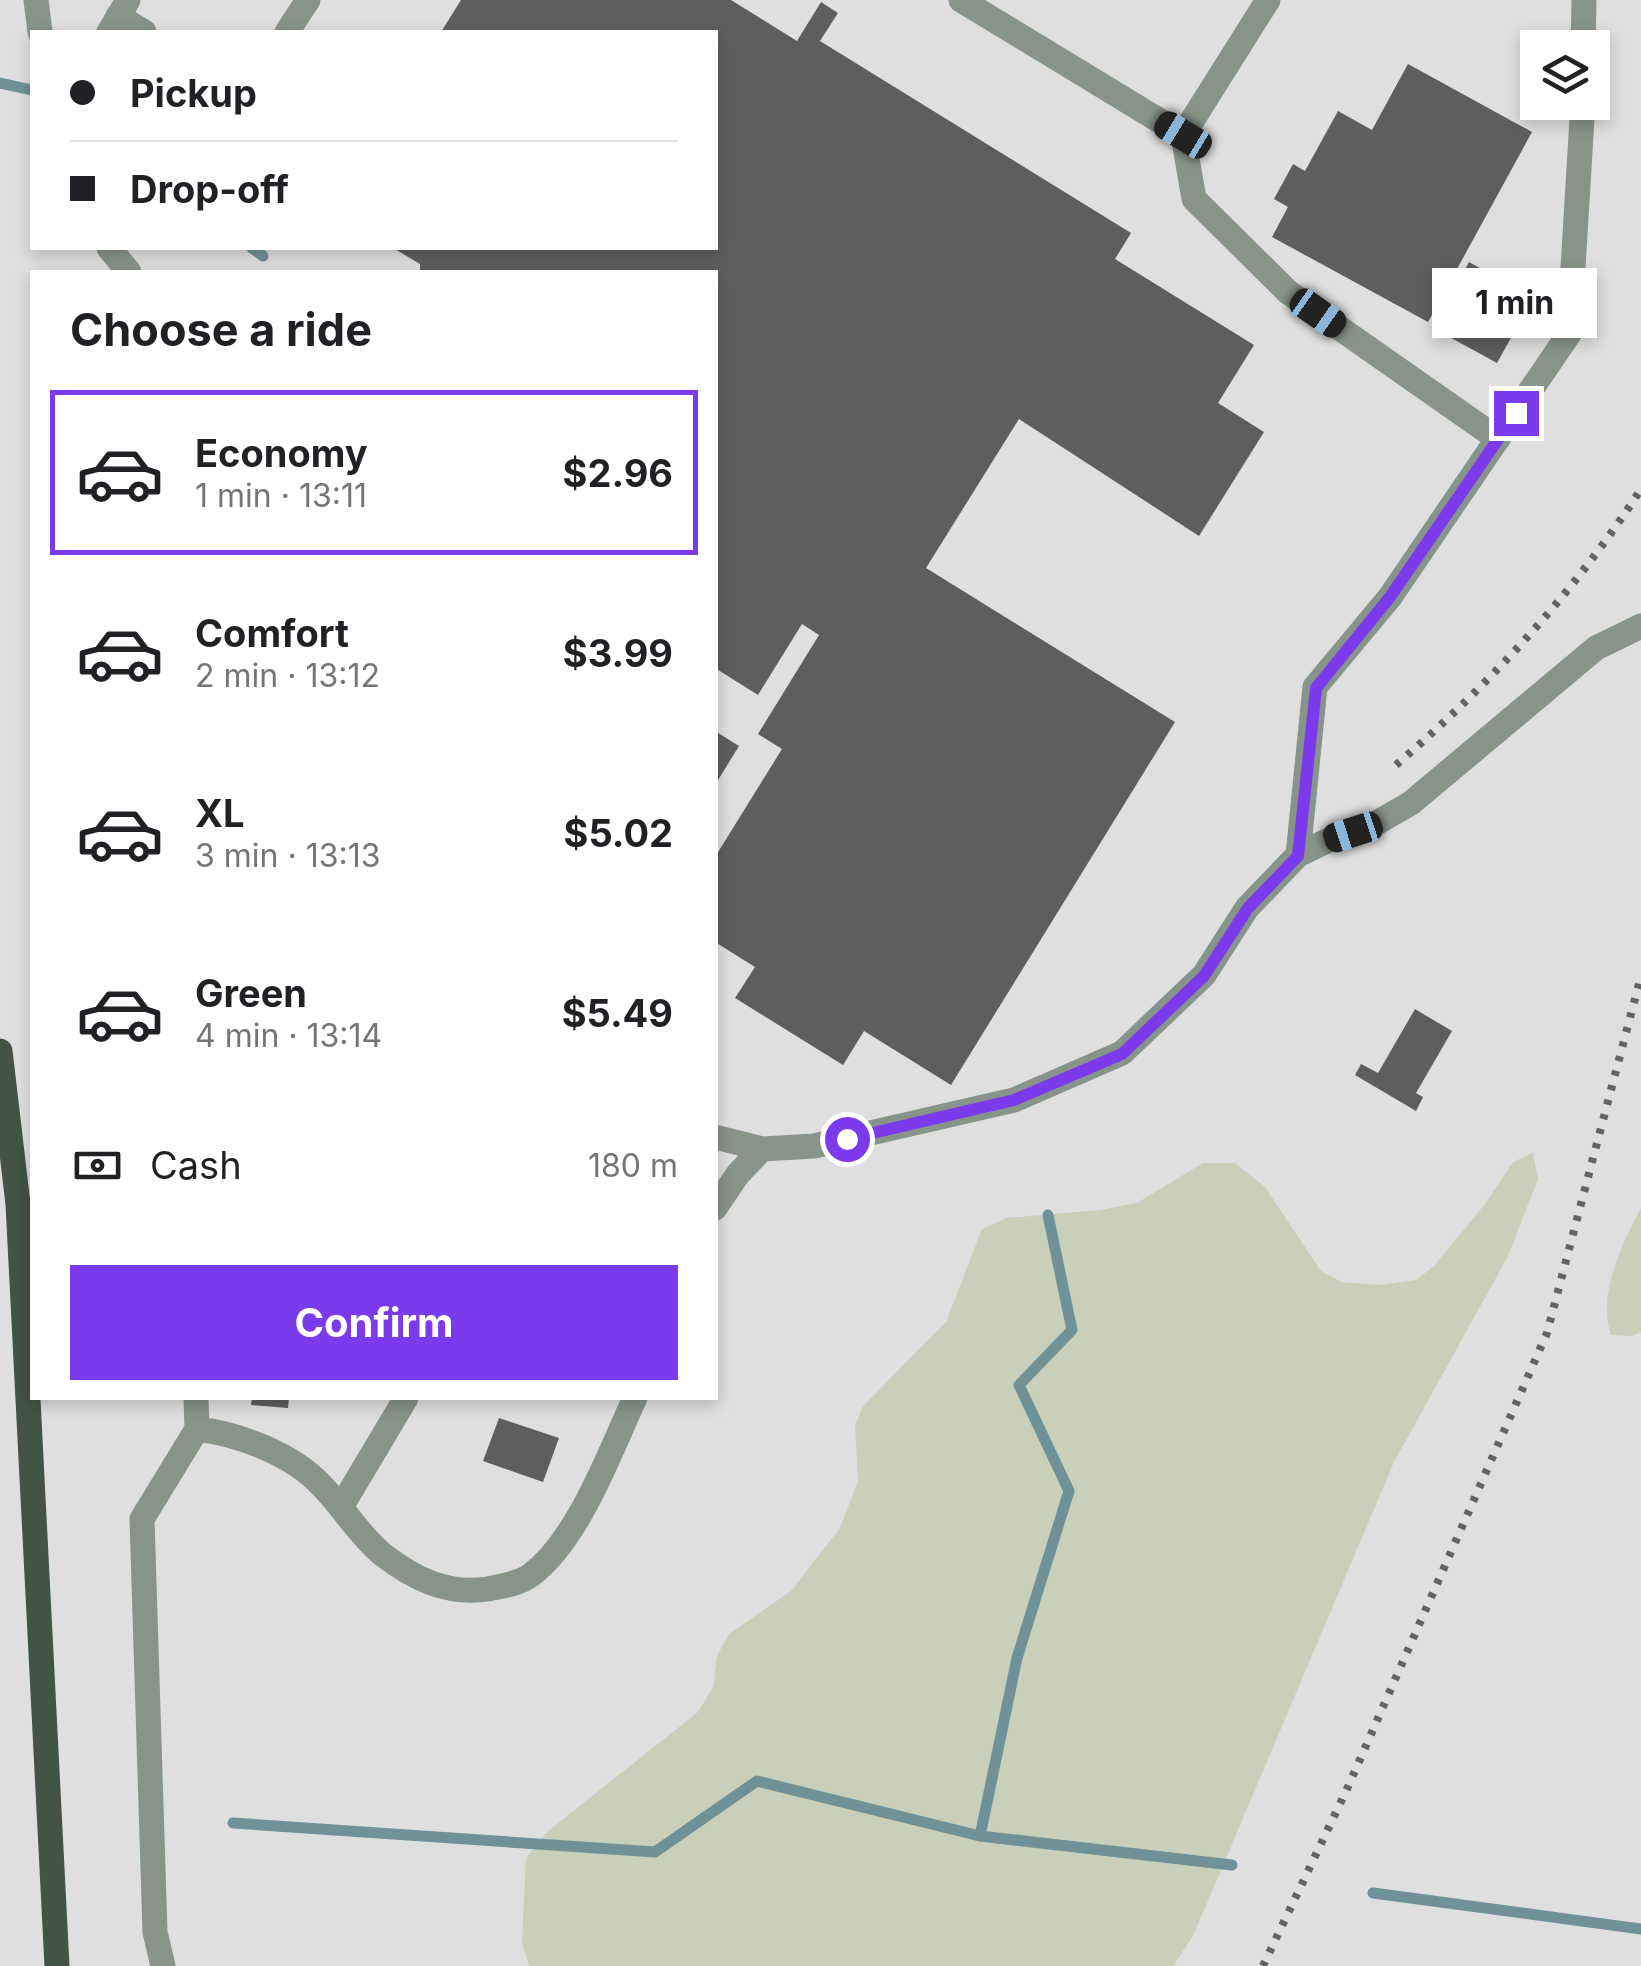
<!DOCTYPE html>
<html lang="en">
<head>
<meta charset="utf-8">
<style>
	:root { --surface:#fff; --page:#f2f2f2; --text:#202124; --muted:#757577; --line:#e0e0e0; --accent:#7c3aed }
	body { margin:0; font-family:Inter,sans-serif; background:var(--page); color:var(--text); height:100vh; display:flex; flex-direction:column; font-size:38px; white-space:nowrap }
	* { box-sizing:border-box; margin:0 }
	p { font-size:32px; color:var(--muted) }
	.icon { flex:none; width:55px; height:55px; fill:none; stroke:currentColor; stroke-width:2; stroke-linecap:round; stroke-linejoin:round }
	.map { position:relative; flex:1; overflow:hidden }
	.details { position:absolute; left:30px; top:270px; width:688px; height:1130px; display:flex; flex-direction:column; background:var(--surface); border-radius:0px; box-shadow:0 5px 15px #0003 }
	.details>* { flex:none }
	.top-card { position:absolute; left:30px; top:30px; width:688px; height:220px; border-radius:0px; box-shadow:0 5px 15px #0003; display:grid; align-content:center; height:220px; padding:0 40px; background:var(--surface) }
	.fabs { position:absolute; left:1520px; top:30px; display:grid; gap:20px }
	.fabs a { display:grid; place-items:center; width:90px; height:90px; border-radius:0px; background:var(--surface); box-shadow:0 5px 15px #0003; font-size:50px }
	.end { position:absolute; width:45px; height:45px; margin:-22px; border:12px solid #7c3aed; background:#fff; box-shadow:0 0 0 5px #fff }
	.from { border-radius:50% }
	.bubble { position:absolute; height:70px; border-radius:0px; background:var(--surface); box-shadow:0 5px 15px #0003; font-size:32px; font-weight:700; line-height:70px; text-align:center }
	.car { position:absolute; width:30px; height:60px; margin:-30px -15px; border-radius:12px; box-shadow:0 0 8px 2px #0007; background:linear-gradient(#222 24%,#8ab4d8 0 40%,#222 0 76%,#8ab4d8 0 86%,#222 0) }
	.top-card b { display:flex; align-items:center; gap:35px; height:95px; font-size:38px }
	.top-card b+b { border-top:2px solid var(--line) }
	.top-card i { width:25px; height:25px; background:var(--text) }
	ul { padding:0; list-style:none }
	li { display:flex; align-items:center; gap:30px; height:165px; margin:0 20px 15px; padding:0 20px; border:5px solid transparent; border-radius:0px }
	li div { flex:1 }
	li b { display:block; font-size:38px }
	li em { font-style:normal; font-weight:700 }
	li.current { border-color:var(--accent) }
	li>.icon { width:90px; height:90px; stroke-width:1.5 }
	h2 { padding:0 40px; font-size:45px; line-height:120px }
	.pay { display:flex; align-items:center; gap:25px; height:110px; padding:0 40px; font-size:38px }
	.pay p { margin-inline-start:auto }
	.action { display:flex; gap:20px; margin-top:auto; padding:20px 40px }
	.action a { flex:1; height:115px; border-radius:0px; background:var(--accent); color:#fff; font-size:40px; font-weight:700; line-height:115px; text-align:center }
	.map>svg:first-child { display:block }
	.green { fill:#c9cfb8 }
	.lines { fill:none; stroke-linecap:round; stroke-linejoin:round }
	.stream { stroke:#6f9299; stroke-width:11 }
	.building { fill:#5e5e5f }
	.minor { stroke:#88938a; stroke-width:25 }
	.major { stroke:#415445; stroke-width:25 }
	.rail { stroke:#636364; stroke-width:8; stroke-dasharray:5 10; stroke-linecap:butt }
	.route { stroke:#7c3aed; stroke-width:12 }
</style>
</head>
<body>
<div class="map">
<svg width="1641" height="1966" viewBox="0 0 1641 1966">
	<rect width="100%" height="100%" fill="#dfdfe0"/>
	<path class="green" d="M1533 1153 1538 1179 1508 1256 1394 1462 1193 1936 1173 1966H529L522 1942 526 1858 547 1832 698 1712 713 1687 717 1656 729 1634 791 1591 840 1528 858 1481 855 1426 863 1406 946 1322 982 1229 1007 1218 1101 1210 1137 1203 1203 1163H1235L1265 1187 1321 1271 1342 1282 1379 1285 1416 1280 1434 1266 1485 1204 1513 1162Z
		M1641 1208V1332L1632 1336 1611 1335C1597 1295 1622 1244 1641 1208Z"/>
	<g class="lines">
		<path class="stream" d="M0 83 32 90
			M252 248 263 256
			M233 1823 655 1852 757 1781 980 1836 1232 1865
			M980 1836 1017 1658 1069 1491 1019 1385 1072 1330 1048 1215
			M1373 1893 1641 1929"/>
	</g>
	<path class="building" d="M461 0H731L797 41 821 2 838 13 820 41 1131 233 1115 259 1254 345 1218 403 1264 432 1199 536 1019 419 926 568 1175 722 951 1085 864 1031 843 1065 735 998 755 967 715 942V857L782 749 758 734 819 635 802 624 758 695 715 668V272H420V264L393 248H715V32H441Z
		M1408 64 1532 132 1428 322 1272 237 1288 207 1274 199 1293 164 1305 171 1338 111 1372 130Z
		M1469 262 1533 298 1497 363 1433 328Z
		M715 731 739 746 715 785Z
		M1415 1009 1452 1031 1416 1093 1423 1097 1416 1111 1355 1075 1361 1064 1378 1073Z
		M252 1398H289L288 1408 251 1405Z
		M499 1418 559 1438 543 1482 483 1461Z"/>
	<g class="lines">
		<path class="minor" d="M36 0 40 32
			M961 0 1183 135 1268 0
			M118 16 144 32
			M109 32 128 0
			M287 32 308 0
			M1583 48 1584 0
			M1183 135 1194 199 1288 292 1498 439
			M109 248 129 272
			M1298 855 1315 687 1390 597 1569 334 1583 102
			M715 1137 762 1149
			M715 1208 738 1174 762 1149 814 1146 1014 1100 1122 1053 1204 975 1247 908 1298 855 1333 838 1373 825 1411 803 1596 648 1641 626
			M197 1429C239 1434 292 1454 321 1485 342 1506 359 1535 382 1554 414 1579 447 1595 488 1589 502 1586 519 1584 531 1575 579 1539 610 1451 635 1398
			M341 1507 406 1398
			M163 1966 155 1932 142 1519 197 1429 196 1398"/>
		<path class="major" d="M0 1051 18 1204 57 1966"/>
		<path class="rail" d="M1396 765C1491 683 1573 594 1641 489
			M1263 1966 1347 1789 1547 1333 1641 976"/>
	</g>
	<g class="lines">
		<path class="route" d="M847 1139 1014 1100 1122 1054 1204 976 1248 908 1298 856 1316 688 1390 597 1516 413"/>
	</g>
</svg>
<div class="fabs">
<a><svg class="icon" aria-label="layers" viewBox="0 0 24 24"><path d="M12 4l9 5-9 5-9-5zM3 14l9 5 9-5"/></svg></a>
</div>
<i class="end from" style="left:847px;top:1139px"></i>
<i class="end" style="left:1516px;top:413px"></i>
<div class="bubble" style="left:1432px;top:268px;width:165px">1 min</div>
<i class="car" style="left:1183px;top:135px;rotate:301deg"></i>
<i class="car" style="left:1318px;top:313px;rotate:125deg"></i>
<i class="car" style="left:1353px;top:832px;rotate:252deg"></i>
<div class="top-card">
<b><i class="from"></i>Pickup</b>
<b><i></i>Drop-off</b>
</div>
<section class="details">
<h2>Choose a ride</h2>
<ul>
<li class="current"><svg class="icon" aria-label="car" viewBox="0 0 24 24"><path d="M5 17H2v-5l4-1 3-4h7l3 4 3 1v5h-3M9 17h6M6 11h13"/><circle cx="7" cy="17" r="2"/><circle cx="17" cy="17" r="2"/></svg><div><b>Economy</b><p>1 min · 13:11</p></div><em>$2.96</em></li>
<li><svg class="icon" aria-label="car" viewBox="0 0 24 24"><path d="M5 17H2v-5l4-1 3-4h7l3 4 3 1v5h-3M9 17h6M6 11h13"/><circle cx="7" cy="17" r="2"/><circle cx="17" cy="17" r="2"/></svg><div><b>Comfort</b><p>2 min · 13:12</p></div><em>$3.99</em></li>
<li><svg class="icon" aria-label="car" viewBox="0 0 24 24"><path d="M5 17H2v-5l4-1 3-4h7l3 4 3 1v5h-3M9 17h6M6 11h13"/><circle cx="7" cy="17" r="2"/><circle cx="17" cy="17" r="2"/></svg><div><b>XL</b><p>3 min · 13:13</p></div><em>$5.02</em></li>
<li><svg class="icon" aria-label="car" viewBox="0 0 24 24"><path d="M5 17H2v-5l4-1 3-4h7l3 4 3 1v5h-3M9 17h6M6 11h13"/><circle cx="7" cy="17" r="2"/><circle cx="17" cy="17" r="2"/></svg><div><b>Green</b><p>4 min · 13:14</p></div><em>$5.49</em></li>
</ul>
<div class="pay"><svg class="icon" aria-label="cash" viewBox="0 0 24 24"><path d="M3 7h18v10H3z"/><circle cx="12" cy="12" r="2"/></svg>Cash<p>180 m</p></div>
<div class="action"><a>Confirm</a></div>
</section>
</div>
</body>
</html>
